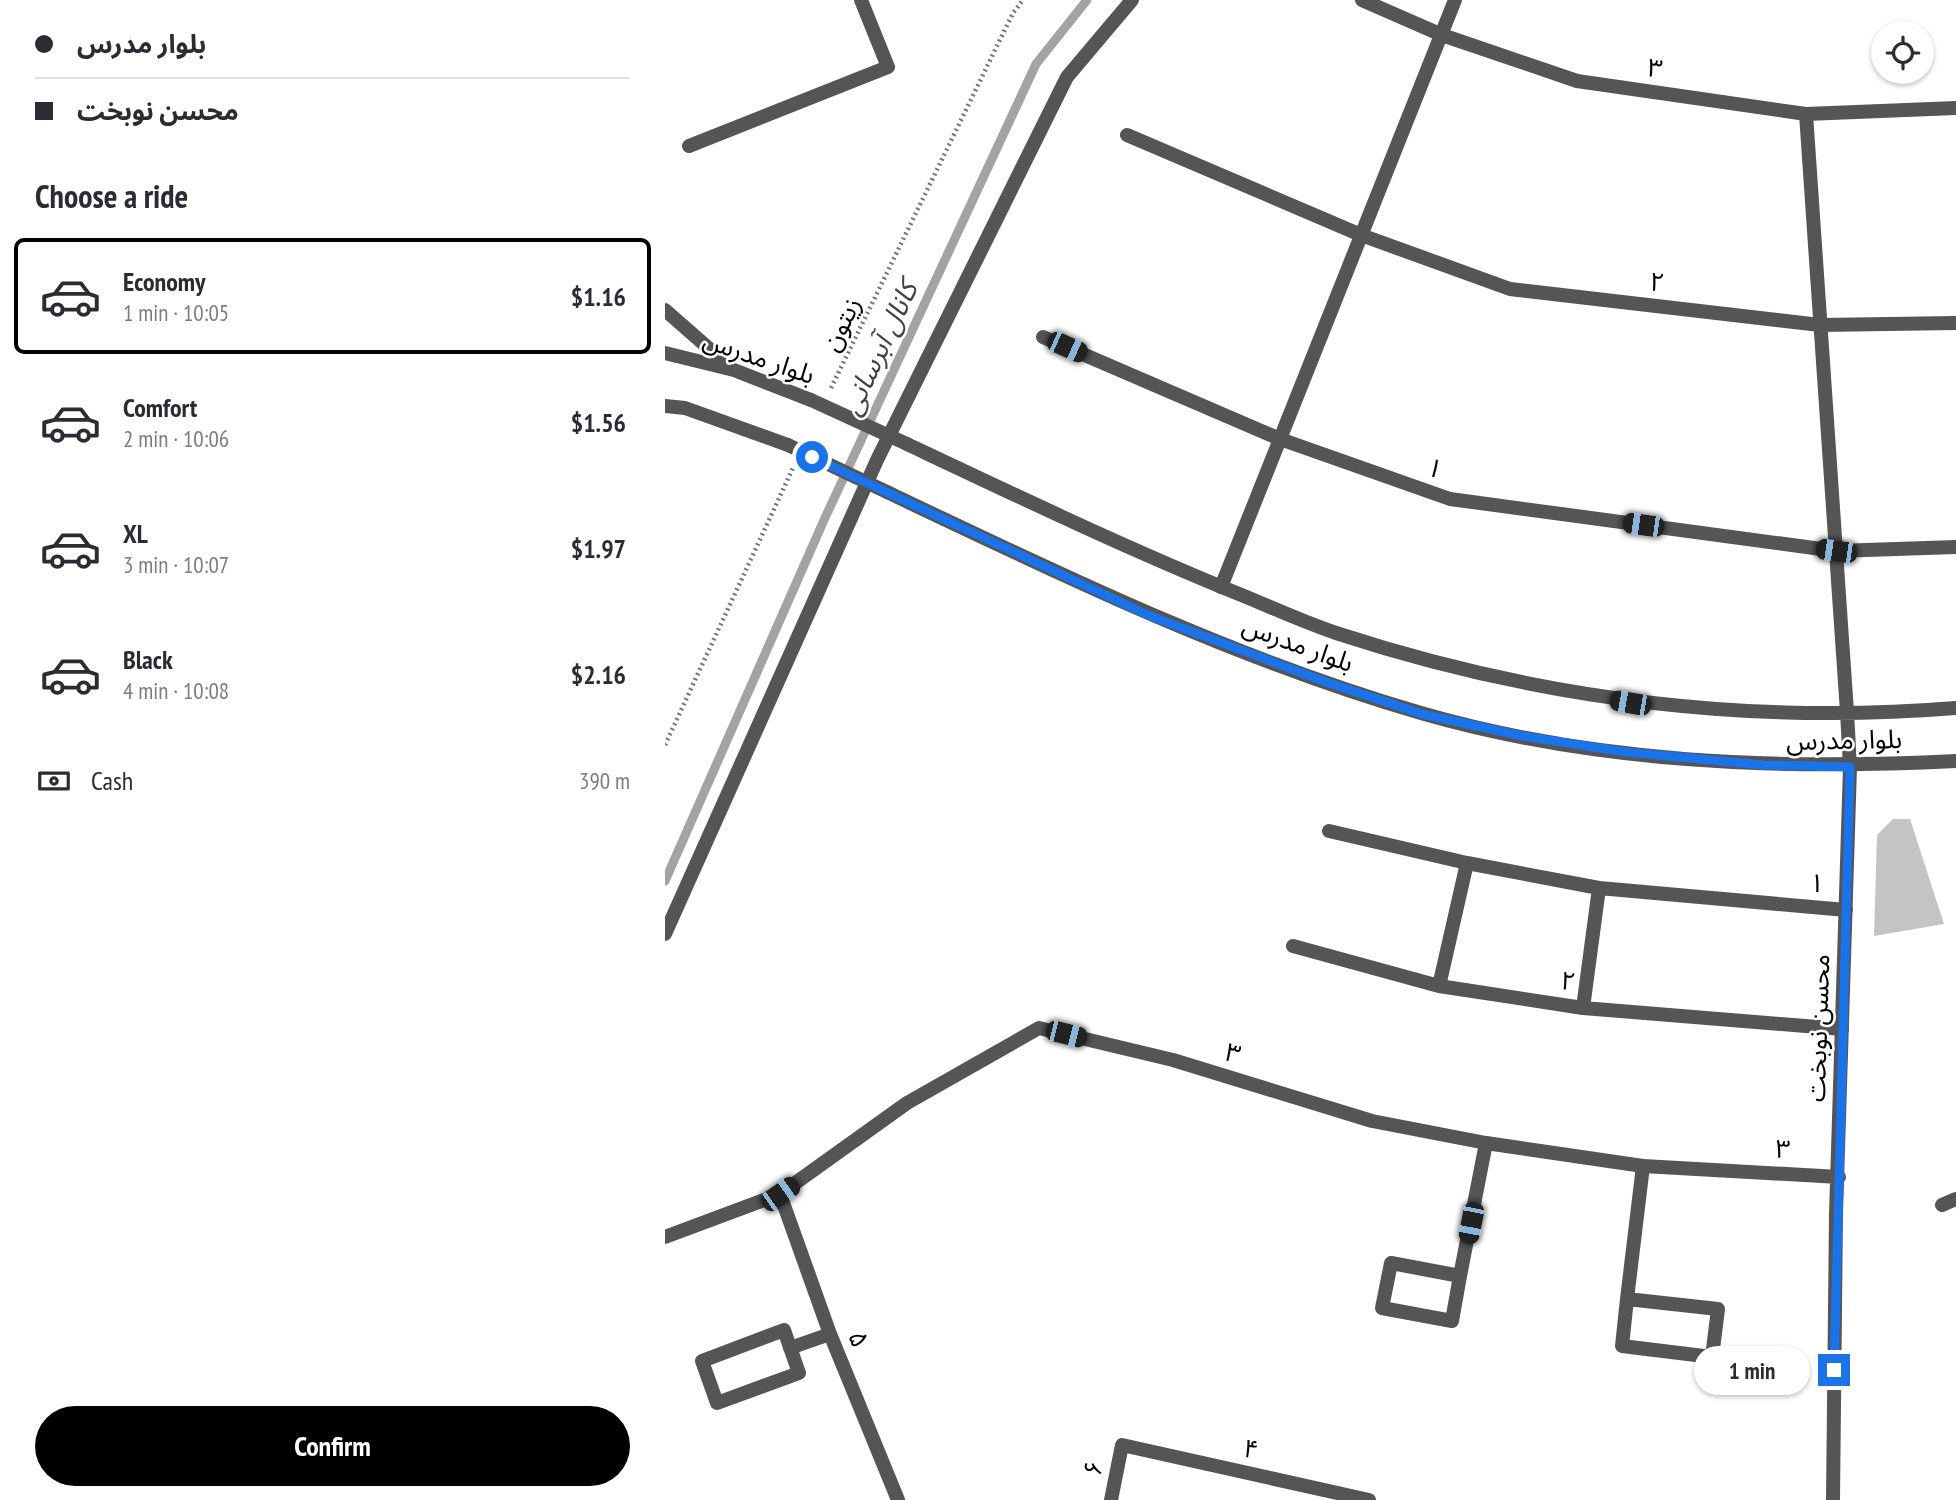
<!DOCTYPE html>
<html lang="en">
<head>
<meta charset="utf-8">
<style>
	:root { --surface:#fff; --page:#f2f2f3; --text:#2b2b33; --muted:#7c7c81; --line:#e1e1e2; --accent:#000 }
	body { margin:0; font-family:"PT Sans Narrow","Noto Sans Arabic",sans-serif; background:var(--page); color:var(--text); height:100vh; display:flex; flex-direction:column; font-size:26px; white-space:nowrap }
	* { box-sizing:border-box; margin:0 }
	p { font-size:23px; color:var(--muted) }
	.icon { flex:none; width:38px; height:38px; fill:none; stroke:currentColor; stroke-width:2; stroke-linecap:round; stroke-linejoin:round }
	.map { position:relative; flex:1; overflow:hidden }
	.sheet { display:flex; flex-direction:column; background:var(--surface); width:665px }
	.sheet>* { flex:none }
	.guide { display:grid; align-content:center; height:154px; padding:0 35px; background:var(--surface) }
	.buttons { position:absolute; left:1206px; top:21px; display:grid; gap:14px }
	.buttons a { display:grid; place-items:center; width:63px; height:63px; border-radius:50%; background:var(--surface); box-shadow:0 2px 5px #0004; font-size:35px }
	.end { position:absolute; width:32px; height:32px; margin:-16px; border:9px solid #1a73e8; background:#fff; box-shadow:0 0 0 4px #fff }
	.from { border-radius:50% }
	.bubble { position:absolute; height:49px; border-radius:24px; background:var(--surface); box-shadow:0 2px 5px #0004; font-size:23px; font-weight:800; line-height:49px; text-align:center }
	.car { position:absolute; width:21px; height:42px; margin:-21px -10px; border-radius:9px; box-shadow:0 0 5px 2px #0007; background:linear-gradient(#222 24%,#8ab4d8 0 40%,#222 0 76%,#8ab4d8 0 86%,#222 0) }
	.guide b { display:flex; align-items:center; gap:24px; height:66px; font-size:26px }
	.guide b+b { border-top:2px solid var(--line) }
	.guide i { width:18px; height:18px; background:var(--text) }
	ul { padding:0; list-style:none }
	li { display:flex; align-items:center; gap:21px; height:116px; margin:0 14px 10px; padding:0 21px; border:4px solid transparent; border-radius:10px }
	li div { flex:1 }
	li b { display:block; font-size:26px }
	li em { font-style:normal; font-weight:800 }
	li.current { border-color:var(--accent) }
	li>.icon { width:63px; height:63px; stroke-width:1.5 }
	h2 { padding:0 35px; font-size:32px; line-height:84px }
	.pay { display:flex; align-items:center; gap:18px; height:77px; padding:0 35px; font-size:26px }
	.pay p { margin-inline-start:auto }
	.button { display:flex; gap:14px; margin-top:auto; padding:14px 35px }
	.button a { flex:1; height:80px; border-radius:42px; background:var(--accent); color:#fff; font-size:28px; font-weight:800; line-height:80px; text-align:center }
	main { display:flex; flex:1; min-height:0 }
	.map>svg:first-child { display:block }
	.lines { fill:none; stroke-linecap:round; stroke-linejoin:round }
	.stream { stroke:#a3a3a3; stroke-width:9 }
	.building { fill:#c4c4c4 }
	.path { stroke:#777; stroke-width:4.5; stroke-dasharray:2 3.5; stroke-linecap:butt }
	.service { stroke:#555; stroke-width:14 }
	.minor { stroke:#555; stroke-width:14 }
	.tertiary { stroke:#555; stroke-width:14 }
	.tertiary-bridge { stroke:#555; stroke-width:14 }
	.route { stroke:#1a73e8; stroke-width:9 }
	.labels { text-anchor:middle; stroke-width:5; stroke-linejoin:round; paint-order:stroke }
	.street-label { font-size:26px; fill:#000; stroke:#fff }
	.water-label { font-size:28px; font-style:italic; fill:#444; stroke:#fff }
</style>
</head>
<body>
<main>
<section class="sheet">
<div class="guide">
<b><i class="from"></i>بلوار مدرس</b>
<b><i></i>محسن نوبخت</b>
</div>
<h2>Choose a ride</h2>
<ul>
<li class="current"><svg class="icon" aria-label="car" viewBox="0 0 24 24"><path d="M5 17H2v-5l4-1 3-4h7l3 4 3 1v5h-3M9 17h6M6 11h13"/><circle cx="7" cy="17" r="2"/><circle cx="17" cy="17" r="2"/></svg><div><b>Economy</b><p>1 min · 10:05</p></div><em>$1.16</em></li>
<li><svg class="icon" aria-label="car" viewBox="0 0 24 24"><path d="M5 17H2v-5l4-1 3-4h7l3 4 3 1v5h-3M9 17h6M6 11h13"/><circle cx="7" cy="17" r="2"/><circle cx="17" cy="17" r="2"/></svg><div><b>Comfort</b><p>2 min · 10:06</p></div><em>$1.56</em></li>
<li><svg class="icon" aria-label="car" viewBox="0 0 24 24"><path d="M5 17H2v-5l4-1 3-4h7l3 4 3 1v5h-3M9 17h6M6 11h13"/><circle cx="7" cy="17" r="2"/><circle cx="17" cy="17" r="2"/></svg><div><b>XL</b><p>3 min · 10:07</p></div><em>$1.97</em></li>
<li><svg class="icon" aria-label="car" viewBox="0 0 24 24"><path d="M5 17H2v-5l4-1 3-4h7l3 4 3 1v5h-3M9 17h6M6 11h13"/><circle cx="7" cy="17" r="2"/><circle cx="17" cy="17" r="2"/></svg><div><b>Black</b><p>4 min · 10:08</p></div><em>$2.16</em></li>
</ul>
<div class="pay"><svg class="icon" aria-label="cash" viewBox="0 0 24 24"><path d="M3 7h18v10H3z"/><circle cx="12" cy="12" r="2"/></svg>Cash<p>390 m</p></div>
<div class="button"><a>Confirm</a></div>
</section>
<div class="map">
<svg width="1291" height="1500" viewBox="0 0 1291 1500">
	<rect width="100%" height="100%" fill="#fff"/>
	<g class="lines">
		<path class="stream" d="M0 881 159 520 371 64 422 0"/>
	</g>
	<path class="building" d="M1228 819H1245L1279 924 1209 936 1212 835Z"/>
	<g class="lines">
		<path class="path" d="M166 388 348 13 358 0
			M0 745 128 468"/>
		<path class="service" d="M664 831 802 863 934 888 1181 910
			M628 946 774 986 918 1008 1177 1029
			M774 986 802 863
			M918 1008 934 888
			M115 1194 165 1334 233 1500
			M1277 1205 1291 1199
			M795 1276 787 1321 717 1308 726 1263 795 1276 821 1143
			M962 1299 957 1346 1047 1357 1053 1309 962 1299 978 1166
			M119 1330 134 1373 52 1403 37 1361Z
			M125 1348 165 1334"/>
		<path class="minor" d="M697 0 777 35 912 81 1141 114 1291 108
			M1141 114 1182 712
			M462 135 696 235 845 289 1155 325 1291 323
			M24 146 223 67 196 0
			M378 337 615 439 785 499 1171 551 1291 547
			M556 587 790 0
			M0 934 212 460 402 77 467 0
			M0 1237 115 1194 242 1103 374 1028 508 1060 707 1121 821 1143 978 1166 1174 1177
			M446 1500 457 1445 704 1500
			M1168 1500 1171 1214 1185 767"/>
		<path class="tertiary" d="M0 310 65 367
			M0 353 69 370 146 400
			M0 406 20 408 123 445
			M242 444C352 496 461 548 574 594 606 607 638 622 671 633 873 699 1080 725 1291 708
			M222 492C396 575 570 659 756 713 929 763 1113 770 1291 761
			M1182 712 1185 767"/>
		<path class="tertiary-bridge" d="M146 400 242 444
			M123 445 222 492"/>
	</g>
	<g class="lines">
		<path class="route" d="M147 457 483 615 658 681 757 714 857 736 960 752 1099 765 1185 767 1169 1370"/>
	</g>
	<g class="labels">
		<g class="street-label">
			<text transform="translate(990 68) rotate(8)" y="9">۳</text>
			<text transform="translate(992 282) rotate(7)" y="9">۲</text>
			<text transform="translate(176 324) rotate(-64)" y="9">زیتون</text>
			<text transform="translate(94 357) rotate(19)" y="9">بلوار مدرس</text>
			<text transform="translate(770 468) rotate(20)" y="9">۱</text>
			<text transform="translate(633 644) rotate(20)" y="9">بلوار مدرس</text>
			<text transform="translate(1179 740) rotate(-1)" y="9">بلوار مدرس</text>
			<text transform="translate(1152 883) rotate(5)" y="9">۱</text>
			<text transform="translate(903 981) rotate(9)" y="9">۲</text>
			<text transform="translate(1153 1028) rotate(-88)" y="9">محسن نوبخت</text>
			<text transform="translate(568 1053) rotate(17)" y="9">۳</text>
			<text transform="translate(1118 1149) rotate(3)" y="9">۳</text>
			<text transform="translate(194 1339) rotate(68)" y="9">۵</text>
			<text transform="translate(586 1449) rotate(12)" y="9">۴</text>
			<text transform="translate(428 1468) rotate(-79)" y="9">۶</text>
		</g>
		<g class="water-label">
			<text transform="translate(214 348) rotate(-65)" y="10">کانال آبرسانی</text>
		</g>
	</g>
</svg>
<div class="buttons">
<a><svg class="icon" aria-label="locate" viewBox="0 0 24 24"><circle cx="12" cy="12" r="6"/><path d="M12 2v4M12 18v4M2 12h4M18 12h4"/></svg></a>
</div>
<i class="end from" style="left:147px;top:457px"></i>
<i class="end" style="left:1169px;top:1370px"></i>
<div class="bubble" style="left:1029px;top:1346px;width:116px">1 min</div>
<i class="car" style="left:402px;top:347px;rotate:114deg"></i>
<i class="car" style="left:978px;top:525px;rotate:278deg"></i>
<i class="car" style="left:1171px;top:551px;rotate:278deg"></i>
<i class="car" style="left:965px;top:703px;rotate:280deg"></i>
<i class="car" style="left:401px;top:1034px;rotate:104deg"></i>
<i class="car" style="left:115px;top:1194px;rotate:55deg"></i>
<i class="car" style="left:806px;top:1223px;rotate:191deg"></i>
</div>
</main>
</body>
</html>
